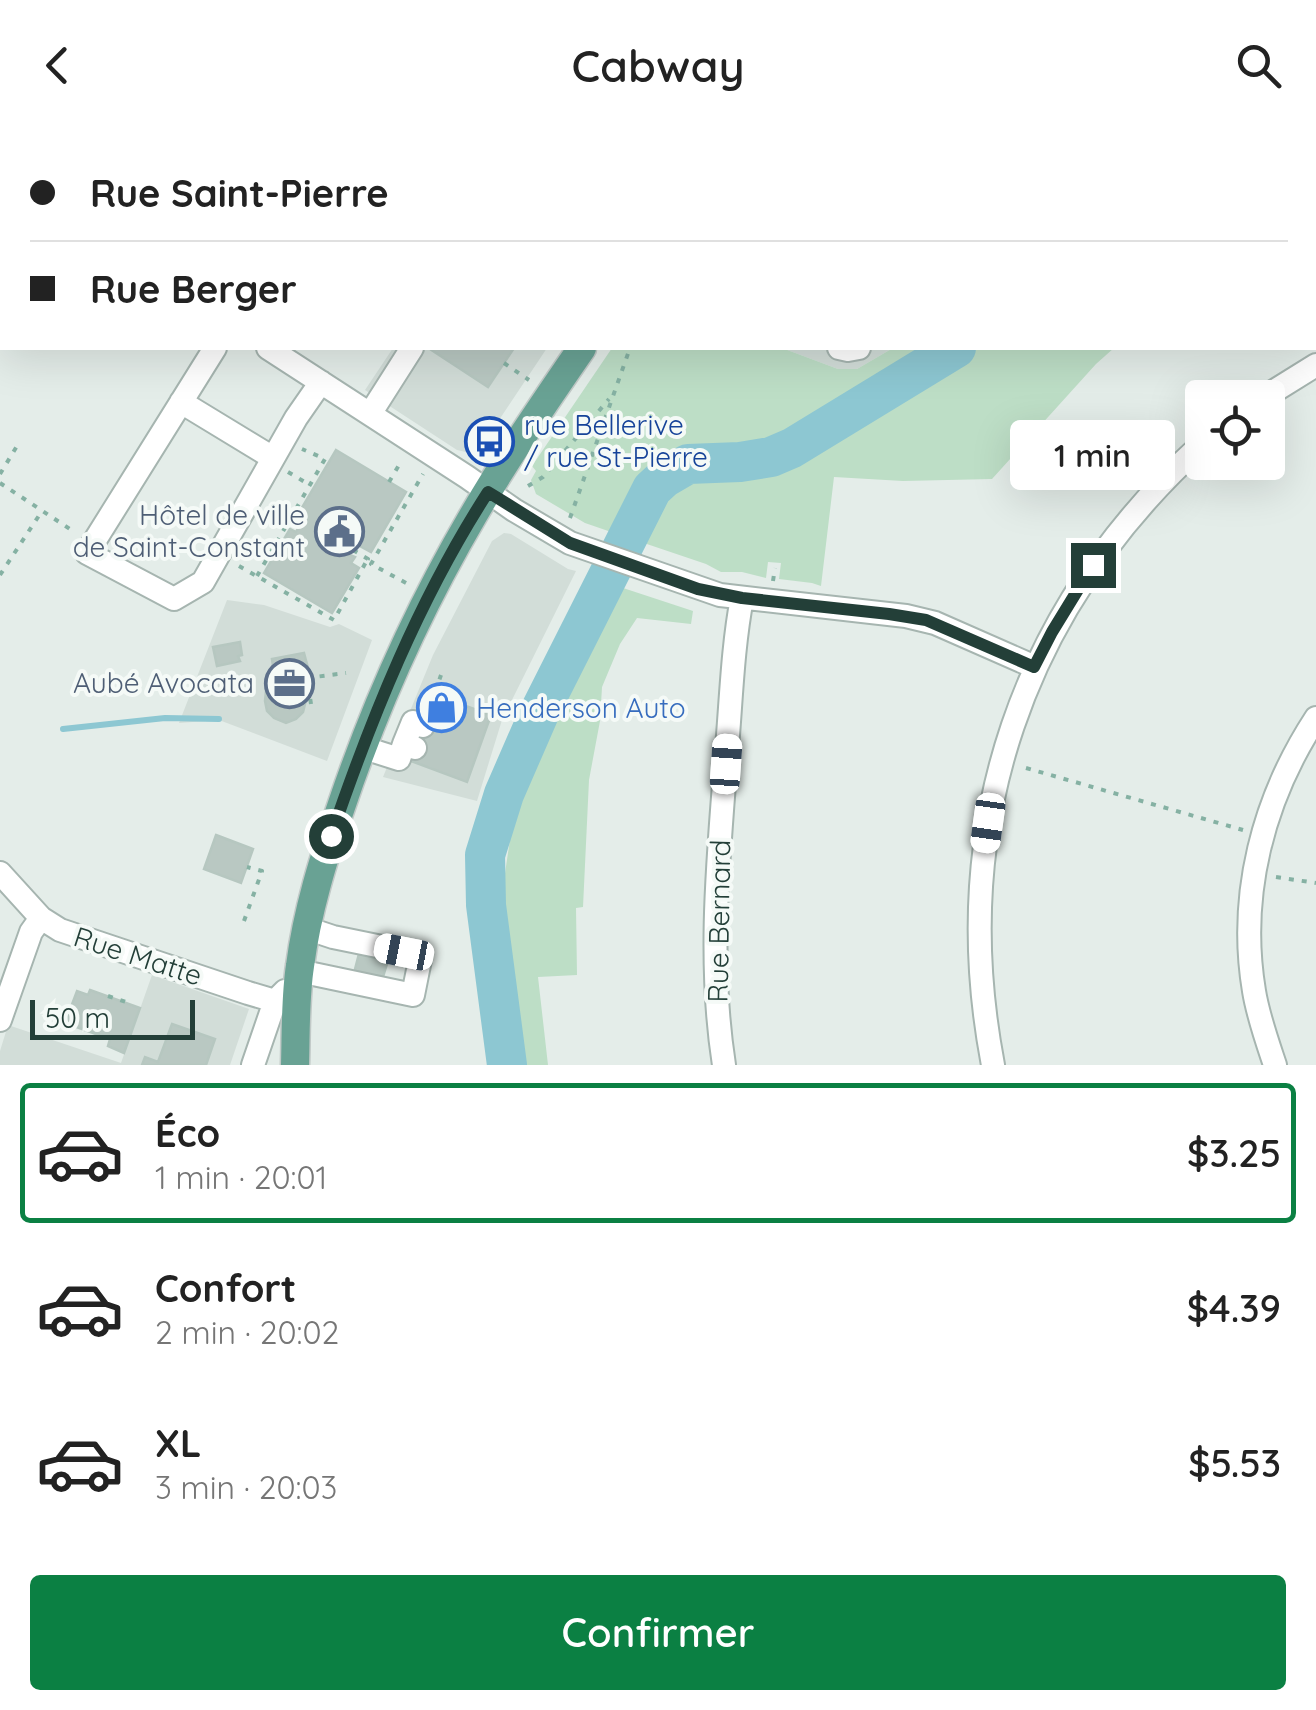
<!DOCTYPE html>
<html lang="fr">
<head>
<meta charset="utf-8">
<style>
	:root { --surface:#fff; --page:#f6f6f6; --text:#222; --muted:#767676; --line:#e0e0e0; --accent:#0b8043 }
	body { margin:0; font-family:Quicksand,sans-serif; background:var(--page); color:var(--text); height:100vh; display:flex; flex-direction:column; font-size:38px; white-space:nowrap }
	* { box-sizing:border-box; margin:0 }
	p { font-size:32px; color:var(--muted) }
	.icon { flex:none; width:55px; height:55px; fill:none; stroke:currentColor; stroke-width:2; stroke-linecap:round; stroke-linejoin:round }
	.map { position:relative; height:935px; overflow:hidden }
	.details { display:flex; flex-direction:column; background:var(--surface); flex:1 }
	.details>* { flex:none }
	.banner { position:absolute; left:0px; top:0px; width:1318px; height:220px; box-shadow:0 10px 40px #0002; display:grid; align-content:center; height:220px; padding:0 30px; background:var(--surface) }
	.fabs { position:absolute; left:1185px; top:250px; display:grid; gap:20px }
	.fabs a { display:grid; place-items:center; width:100px; height:100px; border-radius:10px; background:var(--surface); box-shadow:0 10px 40px #0002; font-size:50px }
	.scale { position:absolute; left:30px; bottom:25px; width:165px; box-sizing:border-box; padding-left:10px; border:5px solid #233f38; border-top:0; font-size:28px; line-height:35px; white-space:nowrap; color:#233f38; -webkit-text-stroke:8px #f5faf7; paint-order:stroke }
	.end { position:absolute; width:45px; height:45px; margin:-22px; border:12px solid #233f38; background:#fff; box-shadow:0 0 0 5px #fff }
	.from { border-radius:50% }
	.bubble { position:absolute; height:70px; border-radius:10px; background:var(--surface); box-shadow:0 10px 40px #0002; font-size:32px; font-weight:600; line-height:70px; text-align:center }
	.car { position:absolute; width:30px; height:60px; margin:-30px -15px; border-radius:12px; box-shadow:0 0 8px 2px #0007; background:linear-gradient(#fff 24%,#345 0 40%,#fff 0 76%,#345 0 86%,#fff 0) }
	.banner b { display:flex; align-items:center; gap:35px; height:95px; font-size:38px }
	.banner b+b { border-top:2px solid var(--line) }
	.banner i { width:25px; height:25px; background:var(--text) }
	ul { padding:18px 0 0; list-style:none }
	li { display:flex; align-items:center; gap:30px; height:140px; margin:0 20px 15px; padding:0 10px; border:5px solid transparent; border-radius:10px }
	li div { flex:1 }
	li b { display:block; font-size:38px }
	li em { font-style:normal; font-weight:600 }
	li.current { border-color:var(--accent) }
	li>.icon { width:90px; height:90px; stroke-width:1.5 }
	.primary-button { display:flex; gap:20px; margin-top:auto; padding:20px 30px }
	.primary-button a { flex:1; height:115px; border-radius:10px; background:var(--accent); color:#fff; font-size:40px; font-weight:600; line-height:115px; text-align:center }
	header { display:flex; justify-content:space-between; align-items:center; height:130px; padding:0 30px; background:var(--surface); font-size:45px; font-weight:600 }
	.map>svg:first-child { display:block }
	.built { fill:#d2ddd8 }
	.green { fill:#bddec6 }
	.lines { fill:none; stroke-linecap:round; stroke-linejoin:round }
	.stream { stroke:#8dc7d2; stroke-width:6 }
	.river { stroke:#8dc7d2; stroke-width:40 }
	.building { fill:#b9c8c2; stroke:#b6c7c0; stroke-width:2.5 }
	.minor-casing { stroke:#a6b5b0; stroke-width:26 }
	.major-casing { stroke:#c1c9c7; stroke-width:31 }
	.path { stroke:#85b1a3; stroke-width:4; stroke-dasharray:5 8; stroke-linecap:butt }
	.minor { stroke:#fff; stroke-width:22 }
	.major { stroke:#69a294; stroke-width:28 }
	.route { stroke:#233f38; stroke-width:12 }
	.labels { text-anchor:middle; stroke-width:8; stroke-linejoin:round; paint-order:stroke }
	.transit-label { font-size:28px; fill:#164399; stroke:#f5faf7; text-anchor:start }
	.service-label { font-size:28px; fill:#4e5e75; stroke:#f5faf7; text-anchor:end }
	.shop-label { font-size:28px; fill:#366cbe; stroke:#f5faf7; text-anchor:start }
	.street-label { font-size:28px; fill:#233f38; stroke:#f5faf7 }
</style>
</head>
<body>
<header><svg class="icon" aria-label="back" viewBox="0 0 24 24"><path d="M15 5l-7 7 7 7"/></svg>Cabway<svg class="icon" aria-label="search" viewBox="0 0 24 24"><circle cx="10" cy="10" r="6"/><path d="M15 15l6 6"/></svg></header>
<div class="map">
<svg width="1316" height="935" viewBox="0 0 1316 935">
	<rect width="100%" height="100%" fill="#e4ede9"/>
	<path class="built" d="M763 0H1113L1112 2H761Z
		M393 218H547L477 323H470L457 320 365 260Z
		M782 218H893L857 239H838Z
		M504 403 511 404 568 439 576 441 502 590 477 671 383 647 433 525 492 411Z
		M227 470 264 475 330 497 339 494 372 510 327 631 219 590 179 593Z
		M152 845 249 879 230 935H0V921L8 895 121 933Z"/>
	<path class="green" d="M612 218H782L838 239H857L893 218H936L765 324 728 322 687 324 659 340 641 357 617 404 585 393 536 364 531 350 536 341 532 336Z
		M975 218H1114L1096 234 992 349 903 351 834 347 821 456 812 453 779 449 781 433 768 432 766 448 742 442H721L706 434 635 410 646 385 670 359 694 344 791 331 830 302 869 289Z
		M617 456 693 481 691 494 637 488 620 514 602 557 600 591 589 650 583 777 576 778 577 845 538 847 548 935H524L501 770 515 676 565 562Z"/>
	<g class="lines">
		<path class="stream" d="M63 599 165 588 219 589"/>
		<path class="river" d="M1292 2 1296 0
			M507 935 486 775 485 725 504 664 541 579 652 359 664 348 688 334 740 332 771 327 792 318 956 218"/>
	</g>
	<path class="building" d="M431 218H514L488 257 430 219Z
		M336 320 406 362 371 422 356 414 350 425 355 427 351 433 359 438 332 483 264 443 290 399 296 402 306 385 300 381Z
		M240 512 242 525 238 526 240 531 217 536 213 517Z
		M304 523 308 538 301 540 302 544H296L298 553 307 566 303 582 296 589 286 593 274 588 267 581 265 571 266 561 272 554 270 544 274 543 272 529Z
		M435 565 491 585 467 652 411 631Z
		M216 705 253 719 241 753 204 739Z
		M361 816 390 824 382 850 354 843Z
		M90 860 140 878 124 923 108 916 110 909 65 893 77 861 88 865Z
		M172 894 215 909 206 935H142L145 927 158 932Z"/>
	<g class="lines">
		<defs>
			<path id="minor" d="M329 2 330 0
				M378 2 379 0
				M0 20 2 16
				M0 156 2 157
				M215 218 87 423 174 469 203 452 296 288 321 252
				M268 218 467 347 514 380 570 413 720 465 906 486 935 493 1035 537
				M839 218 848 220 859 218
				M1263 268 1316 235
				M181 272 273 328
				M370 284 412 218
				M361 617 399 629 404 614
				M415 618 404 614 413 592 423 596
				M0 743 41 788 60 800 248 863 275 871 297 874
				M299 841 413 865 421 825 333 807 306 798
				M0 890 31 802 41 788
				M253 935 275 871 285 861
				M724 935C708 833 718 731 726 629 731 576 732 521 742 468
				M993 935C947 695 1022 478 1202 314
				M1275 935C1267 911 1258 886 1254 861 1238 765 1263 669 1316 588"/>
			<path id="major" d="M723 2 725 0
				M295 935C296 902 295 868 300 836 307 781 324 727 342 674 376 573 420 476 474 384 507 327 545 272 582 218"/>
		</defs>
		<use href="#minor" class="minor-casing"/>
		<use href="#major" class="major-casing"/>
		<path class="path" d="M755 2 756 0
			M504 233 529 250
			M288 342 310 355
			M0 344 17 316 20 318
			M389 352 402 330
			M0 353 76 403
			M528 356 543 347 609 269
			M271 381 288 391
			M570 388 630 218
			M252 413 270 423
			M353 420 368 429 366 431
			M239 436 334 490 366 432 371 434
			M0 445 42 381
			M257 446 325 329 302 319
			M773 451 775 438
			M406 453 371 434 423 344
			M311 574 307 548 346 543
			M431 574 441 545
			M1026 638 1243 700
			M1276 747 1316 753
			M244 791 262 741 247 737
			M108 866 129 873"/>
		<use href="#minor" class="minor"/>
		<use href="#major" class="major"/>
	</g>
	<g class="lines">
		<path class="route" d="M331 706C372 586 419 469 488 362L570 413 698 459 742 468 889 484 926 490 1034 537 1052 502 1093 435"/>
	</g>
	<defs>
		<symbol id="bus-ring" viewBox="-11 -11 22 22"><circle r="9.5" fill="#f5faf7" stroke="#1a4fb4" stroke-width="1.5"/><path d="M-5-6H5V4H4V6H2V4H-2V6H-4V4H-5ZM-3.5-4V0h7V-4ZM-3.5 1.2v1.5H-2V1.2ZM2 1.2v1.5H3.5V1.2Z" fill="#1a4fb4"/></symbol>
		<symbol id="civic-ring" viewBox="-11 -11 22 22"><circle r="9.5" fill="#f5faf7" stroke="#5c6f8a" stroke-width="1.5"/><path d="M-.6-6.5H3V-4.5H.6V-3L4-1V1h2V6H-6V1h2V-1L-.6-3ZM-1.2 2.5V6h2.4V2.5Z" fill="#5c6f8a"/></symbol>
		<symbol id="office-ring" viewBox="-11 -11 22 22"><circle r="9.5" fill="#f5faf7" stroke="#5c6f8a" stroke-width="1.5"/><path d="M-6-3h4V-5.5h4V-3h4V5H-6ZM-1-4.5V-3h2v-1.5ZM-6 0V1H6V0Z" fill="#5c6f8a"/></symbol>
		<symbol id="shop-ring" viewBox="-11 -11 22 22"><circle r="9.5" fill="#f5faf7" stroke="#3f7fe0" stroke-width="1.5"/><path d="M-5-2.5h2.3a2.7 3.5 0 0 1 5.4 0H5L5.5 6h-11ZM-1.5-2.5h3a1.5 2.3 0 0 0-3 0Z" fill="#3f7fe0"/></symbol>
	</defs>
	<g fill-rule="evenodd">
		<use href="#bus-ring" x="462" y="284" width="55" height="55"/>
		<use href="#civic-ring" x="312" y="374" width="55" height="55"/>
		<use href="#office-ring" x="262" y="526" width="55" height="55"/>
		<use href="#shop-ring" x="414" y="550" width="55" height="55"/>
	</g>
	<g class="labels">
		<g class="transit-label">
			<text x="524" y="305">rue Bellerive<tspan x="524" dy="32">/ rue St-Pierre</tspan></text>
		</g>
		<g class="service-label">
			<text x="305" y="395">Hôtel de ville<tspan x="305" dy="32">de Saint-Constant</tspan></text>
			<text x="254" y="563">Aubé Avocata</text>
		</g>
		<g class="shop-label">
			<text x="476" y="588">Henderson Auto</text>
		</g>
		<g class="street-label">
			<text transform="translate(719 791) rotate(-89)" y="10">Rue Bernard</text>
			<text transform="translate(138 826) rotate(18)" y="10">Rue Matte</text>
		</g>
	</g>
</svg>
<div class="fabs">
<a><svg class="icon" aria-label="locate" viewBox="0 0 24 24"><circle cx="12" cy="12" r="6"/><path d="M12 2v4M12 18v4M2 12h4M18 12h4"/></svg></a>
</div>
<div class="scale">50 m</div>
<i class="end from" style="left:331px;top:706px"></i>
<i class="end" style="left:1093px;top:435px"></i>
<div class="bubble" style="left:1010px;top:290px;width:165px">1 min</div>
<i class="car" style="left:726px;top:634px;rotate:4deg"></i>
<i class="car" style="left:988px;top:693px;rotate:188deg"></i>
<i class="car" style="left:404px;top:822px;rotate:281deg"></i>
<div class="banner">
<b><i class="from"></i>Rue Saint-Pierre</b>
<b><i></i>Rue Berger</b>
</div>
</div>
<section class="details">
<ul>
<li class="current"><svg class="icon" aria-label="car" viewBox="0 0 24 24"><path d="M5 17H2v-5l4-1 3-4h7l3 4 3 1v5h-3M9 17h6M6 11h13"/><circle cx="7" cy="17" r="2"/><circle cx="17" cy="17" r="2"/></svg><div><b>Éco</b><p>1 min · 20:01</p></div><em>$3.25</em></li>
<li><svg class="icon" aria-label="car" viewBox="0 0 24 24"><path d="M5 17H2v-5l4-1 3-4h7l3 4 3 1v5h-3M9 17h6M6 11h13"/><circle cx="7" cy="17" r="2"/><circle cx="17" cy="17" r="2"/></svg><div><b>Confort</b><p>2 min · 20:02</p></div><em>$4.39</em></li>
<li><svg class="icon" aria-label="car" viewBox="0 0 24 24"><path d="M5 17H2v-5l4-1 3-4h7l3 4 3 1v5h-3M9 17h6M6 11h13"/><circle cx="7" cy="17" r="2"/><circle cx="17" cy="17" r="2"/></svg><div><b>XL</b><p>3 min · 20:03</p></div><em>$5.53</em></li>
</ul>
<div class="primary-button"><a>Confirmer</a></div>
</section>
</body>
</html>
